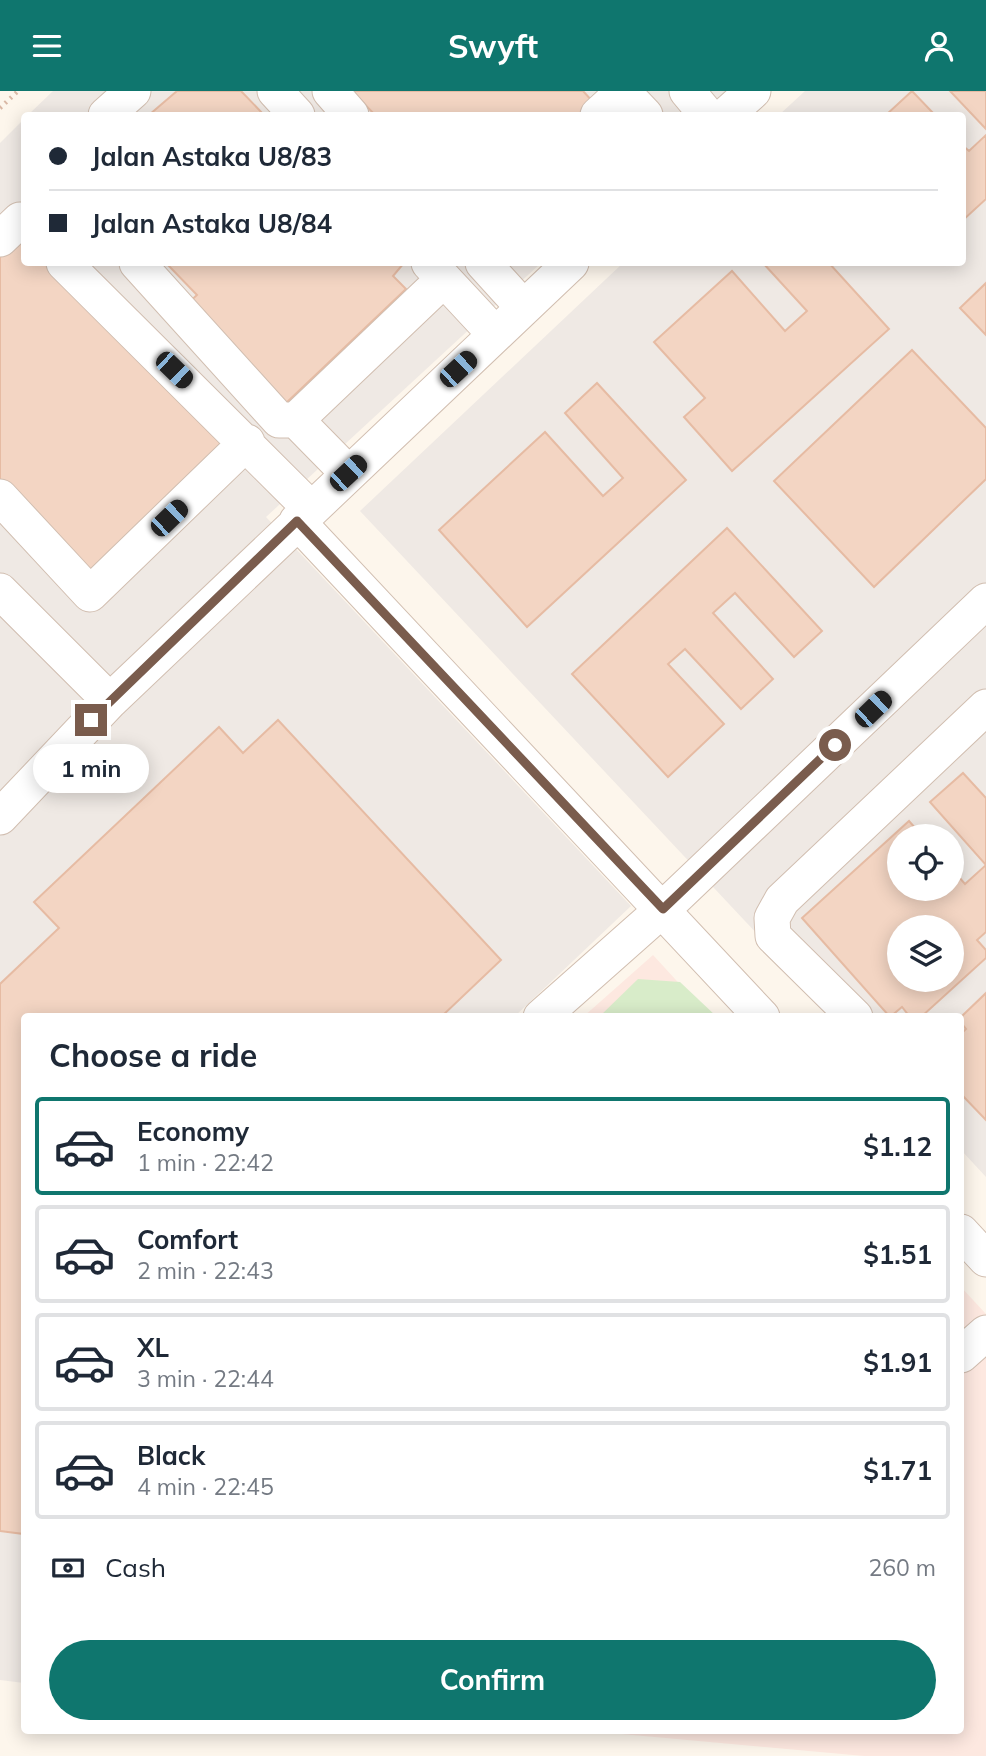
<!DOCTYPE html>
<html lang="en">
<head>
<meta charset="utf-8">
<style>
	:root { --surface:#fff; --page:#f6f6f7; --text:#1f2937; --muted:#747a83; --line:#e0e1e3; --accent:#0f766e }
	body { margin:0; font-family:Mulish,sans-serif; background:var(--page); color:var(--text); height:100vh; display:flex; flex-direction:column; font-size:26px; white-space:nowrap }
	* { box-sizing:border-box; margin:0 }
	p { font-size:23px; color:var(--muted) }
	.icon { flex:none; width:38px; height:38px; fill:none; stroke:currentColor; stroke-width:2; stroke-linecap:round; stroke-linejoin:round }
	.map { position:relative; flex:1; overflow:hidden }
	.side { position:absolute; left:21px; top:922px; width:943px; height:721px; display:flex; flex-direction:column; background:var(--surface); border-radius:7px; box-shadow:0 4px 18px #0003 }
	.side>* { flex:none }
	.banner { position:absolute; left:21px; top:21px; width:945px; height:154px; border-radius:7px; box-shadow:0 4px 18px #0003; display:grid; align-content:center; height:154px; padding:0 28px; background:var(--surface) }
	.controls { position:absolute; left:887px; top:733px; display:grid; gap:14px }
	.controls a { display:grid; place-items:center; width:77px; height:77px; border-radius:50%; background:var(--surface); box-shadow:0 4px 18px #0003; font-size:35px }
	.end { position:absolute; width:32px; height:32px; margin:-16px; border:9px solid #7a5c4d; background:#fff; box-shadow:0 0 0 4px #fff }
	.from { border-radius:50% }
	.bubble { position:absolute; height:49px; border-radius:24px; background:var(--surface); box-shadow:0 4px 18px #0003; font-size:23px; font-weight:700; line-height:49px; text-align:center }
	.car { position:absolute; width:21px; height:42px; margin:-21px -10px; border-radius:9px; box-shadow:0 0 5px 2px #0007; background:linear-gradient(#222 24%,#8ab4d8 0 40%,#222 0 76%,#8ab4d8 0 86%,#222 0) }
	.banner b { display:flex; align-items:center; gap:24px; height:66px; font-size:26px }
	.banner b+b { border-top:2px solid var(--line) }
	.banner i { width:18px; height:18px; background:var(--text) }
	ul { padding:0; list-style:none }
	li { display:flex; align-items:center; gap:21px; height:98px; margin:0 14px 10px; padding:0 14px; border:4px solid var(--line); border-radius:7px }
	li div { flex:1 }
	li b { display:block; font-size:26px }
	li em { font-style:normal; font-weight:700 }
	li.current { border-color:var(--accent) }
	li>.icon { width:63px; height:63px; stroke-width:1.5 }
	h2 { padding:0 28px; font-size:32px; line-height:84px }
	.pay { display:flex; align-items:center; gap:18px; height:77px; padding:0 28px; font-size:26px }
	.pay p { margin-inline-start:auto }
	.button { display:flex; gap:14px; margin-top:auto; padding:14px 28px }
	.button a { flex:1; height:80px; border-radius:42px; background:var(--accent); color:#fff; font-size:28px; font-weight:700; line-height:80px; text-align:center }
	header { display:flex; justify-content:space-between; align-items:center; height:91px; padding:0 28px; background:var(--accent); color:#fff; font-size:32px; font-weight:700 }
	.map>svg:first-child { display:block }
	.commercial { fill:#fde8e0 }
	.industrial { fill:#efe9e4; fill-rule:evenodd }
	.green { fill:#d8ecc9 }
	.building { fill:#f3d5c3; stroke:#e6bba3; stroke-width:2; fill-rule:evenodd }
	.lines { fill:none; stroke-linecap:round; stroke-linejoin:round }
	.minor-casing { stroke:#d1beb0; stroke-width:37 }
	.path { stroke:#d9b8a5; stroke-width:4.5; stroke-dasharray:2 5; stroke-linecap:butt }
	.minor { stroke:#fff; stroke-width:35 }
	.route { stroke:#7a5c4d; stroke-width:9 }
</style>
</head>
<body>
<header><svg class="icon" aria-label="menu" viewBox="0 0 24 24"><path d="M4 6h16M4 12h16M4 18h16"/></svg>Swyft<svg class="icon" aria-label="person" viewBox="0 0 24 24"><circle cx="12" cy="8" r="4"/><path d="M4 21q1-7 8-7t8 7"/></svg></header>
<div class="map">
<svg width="986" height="1665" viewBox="0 0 986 1665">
	<rect width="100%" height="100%" fill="#fdf6ec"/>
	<path class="commercial" d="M653 864 710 926H583Z
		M961 1196 986 1223V1665H864L589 1640H961Z"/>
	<path class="industrial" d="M53 0H726L699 24H28Z
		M805 0H986V1086L961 1059V926H835L360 420 623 172H962V24H779ZM900 746H952V798H900ZM900 836H952V889H900Z
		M24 28V172H541L266 426 631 815 514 926H24V1592L0 1589V52Z"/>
	<path class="green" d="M638 888 680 891 717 926H599Z"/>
	<path class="building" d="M177 0H241L264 24H149Z
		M352 0H583L594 12 581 24H375Z
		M912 0 935 24H886Z
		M950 0H986V38Z
		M986 44V108L962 130V54L969 60Z
		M24 143V172H59L238 355 93 486 0 393V166Z
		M166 172H404L393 185 406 198 284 314 186 214 197 204Z
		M763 172H829L889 238 732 380 684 326 705 307 654 251 732 180 785 240 807 220Z
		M986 192V244L960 217Z
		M912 259 986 337V388L874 496 774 390Z
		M597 292 686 389 527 536 439 439 545 341 603 405 623 387 565 322Z
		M727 437 822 540 794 566 735 502 713 522 773 588 741 618 685 558 668 573 724 633 668 686 572 583Z
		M278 629 501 869 441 926H24V1443L0 1440V893L59 837 34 811 219 636 243 662Z
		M963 682 986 707V774L930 711Z
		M909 730 923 746H900V798H952V778L965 793 986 774V841L977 849 986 859V867L921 926H910L902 916 890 926 802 827ZM900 836H952V889H900Z
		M986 902V1029L961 1003V943L966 938 961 932V926Z"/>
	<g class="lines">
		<defs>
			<path id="minor" d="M275 0 297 24
				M330 0 351 24
				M622 0 645 24
				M687 0 707 24
				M106 24 133 0
				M598 24 623 1
				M726 24 753 0
				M0 148 20 129 24 133
				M64 172 310 417
				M137 172 279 329H296L444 188
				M429 172 495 243
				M483 172 523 216
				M296 329 348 382
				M0 406 90 503 247 351
				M297 430 762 926
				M0 500 110 610
				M0 726 110 610 571 172
				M541 926 663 818 986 510
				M855 926 773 845 772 827 782 809 986 616
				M961 1141 986 1168
				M961 1264 986 1242"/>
		</defs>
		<use href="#minor" class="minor-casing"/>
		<path class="path" d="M0 17 18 0"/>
		<use href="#minor" class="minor"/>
	</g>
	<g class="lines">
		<path class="route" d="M91 629 297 430 663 818 835 654"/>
	</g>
</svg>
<div class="controls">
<a><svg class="icon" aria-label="locate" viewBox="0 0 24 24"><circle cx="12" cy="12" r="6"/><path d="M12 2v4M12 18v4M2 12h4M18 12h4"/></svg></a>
<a><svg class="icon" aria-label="layers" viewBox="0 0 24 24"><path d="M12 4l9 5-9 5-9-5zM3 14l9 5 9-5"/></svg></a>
</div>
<i class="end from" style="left:835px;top:654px"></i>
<i class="end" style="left:91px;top:629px"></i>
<div class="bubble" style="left:33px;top:653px;width:116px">1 min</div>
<i class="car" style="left:458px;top:278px;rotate:47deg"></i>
<i class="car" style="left:174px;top:279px;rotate:134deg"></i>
<i class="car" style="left:348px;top:382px;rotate:47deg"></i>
<i class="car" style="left:169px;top:427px;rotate:46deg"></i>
<i class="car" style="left:873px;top:618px;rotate:46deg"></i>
<div class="banner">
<b><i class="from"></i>Jalan Astaka U8/83</b>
<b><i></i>Jalan Astaka U8/84</b>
</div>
<section class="side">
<h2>Choose a ride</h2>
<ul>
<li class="current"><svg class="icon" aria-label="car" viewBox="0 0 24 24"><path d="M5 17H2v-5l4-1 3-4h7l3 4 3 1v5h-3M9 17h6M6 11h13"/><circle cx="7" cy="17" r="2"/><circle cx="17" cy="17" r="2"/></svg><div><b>Economy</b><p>1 min · 22:42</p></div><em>$1.12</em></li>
<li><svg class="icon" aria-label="car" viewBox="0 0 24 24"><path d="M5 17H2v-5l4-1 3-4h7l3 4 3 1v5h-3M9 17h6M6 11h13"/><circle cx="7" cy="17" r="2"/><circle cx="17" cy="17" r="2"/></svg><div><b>Comfort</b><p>2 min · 22:43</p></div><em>$1.51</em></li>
<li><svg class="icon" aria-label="car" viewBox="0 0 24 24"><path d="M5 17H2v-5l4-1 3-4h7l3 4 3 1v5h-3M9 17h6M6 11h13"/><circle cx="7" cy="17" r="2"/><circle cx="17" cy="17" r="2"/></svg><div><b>XL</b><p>3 min · 22:44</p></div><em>$1.91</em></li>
<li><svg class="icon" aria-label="car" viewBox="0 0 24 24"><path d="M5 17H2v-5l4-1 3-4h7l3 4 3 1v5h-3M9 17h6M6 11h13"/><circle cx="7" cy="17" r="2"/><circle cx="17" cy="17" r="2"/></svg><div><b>Black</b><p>4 min · 22:45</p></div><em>$1.71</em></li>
</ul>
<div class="pay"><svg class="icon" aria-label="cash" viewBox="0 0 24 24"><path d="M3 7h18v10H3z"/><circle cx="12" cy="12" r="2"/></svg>Cash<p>260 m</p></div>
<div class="button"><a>Confirm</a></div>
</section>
</div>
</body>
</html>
